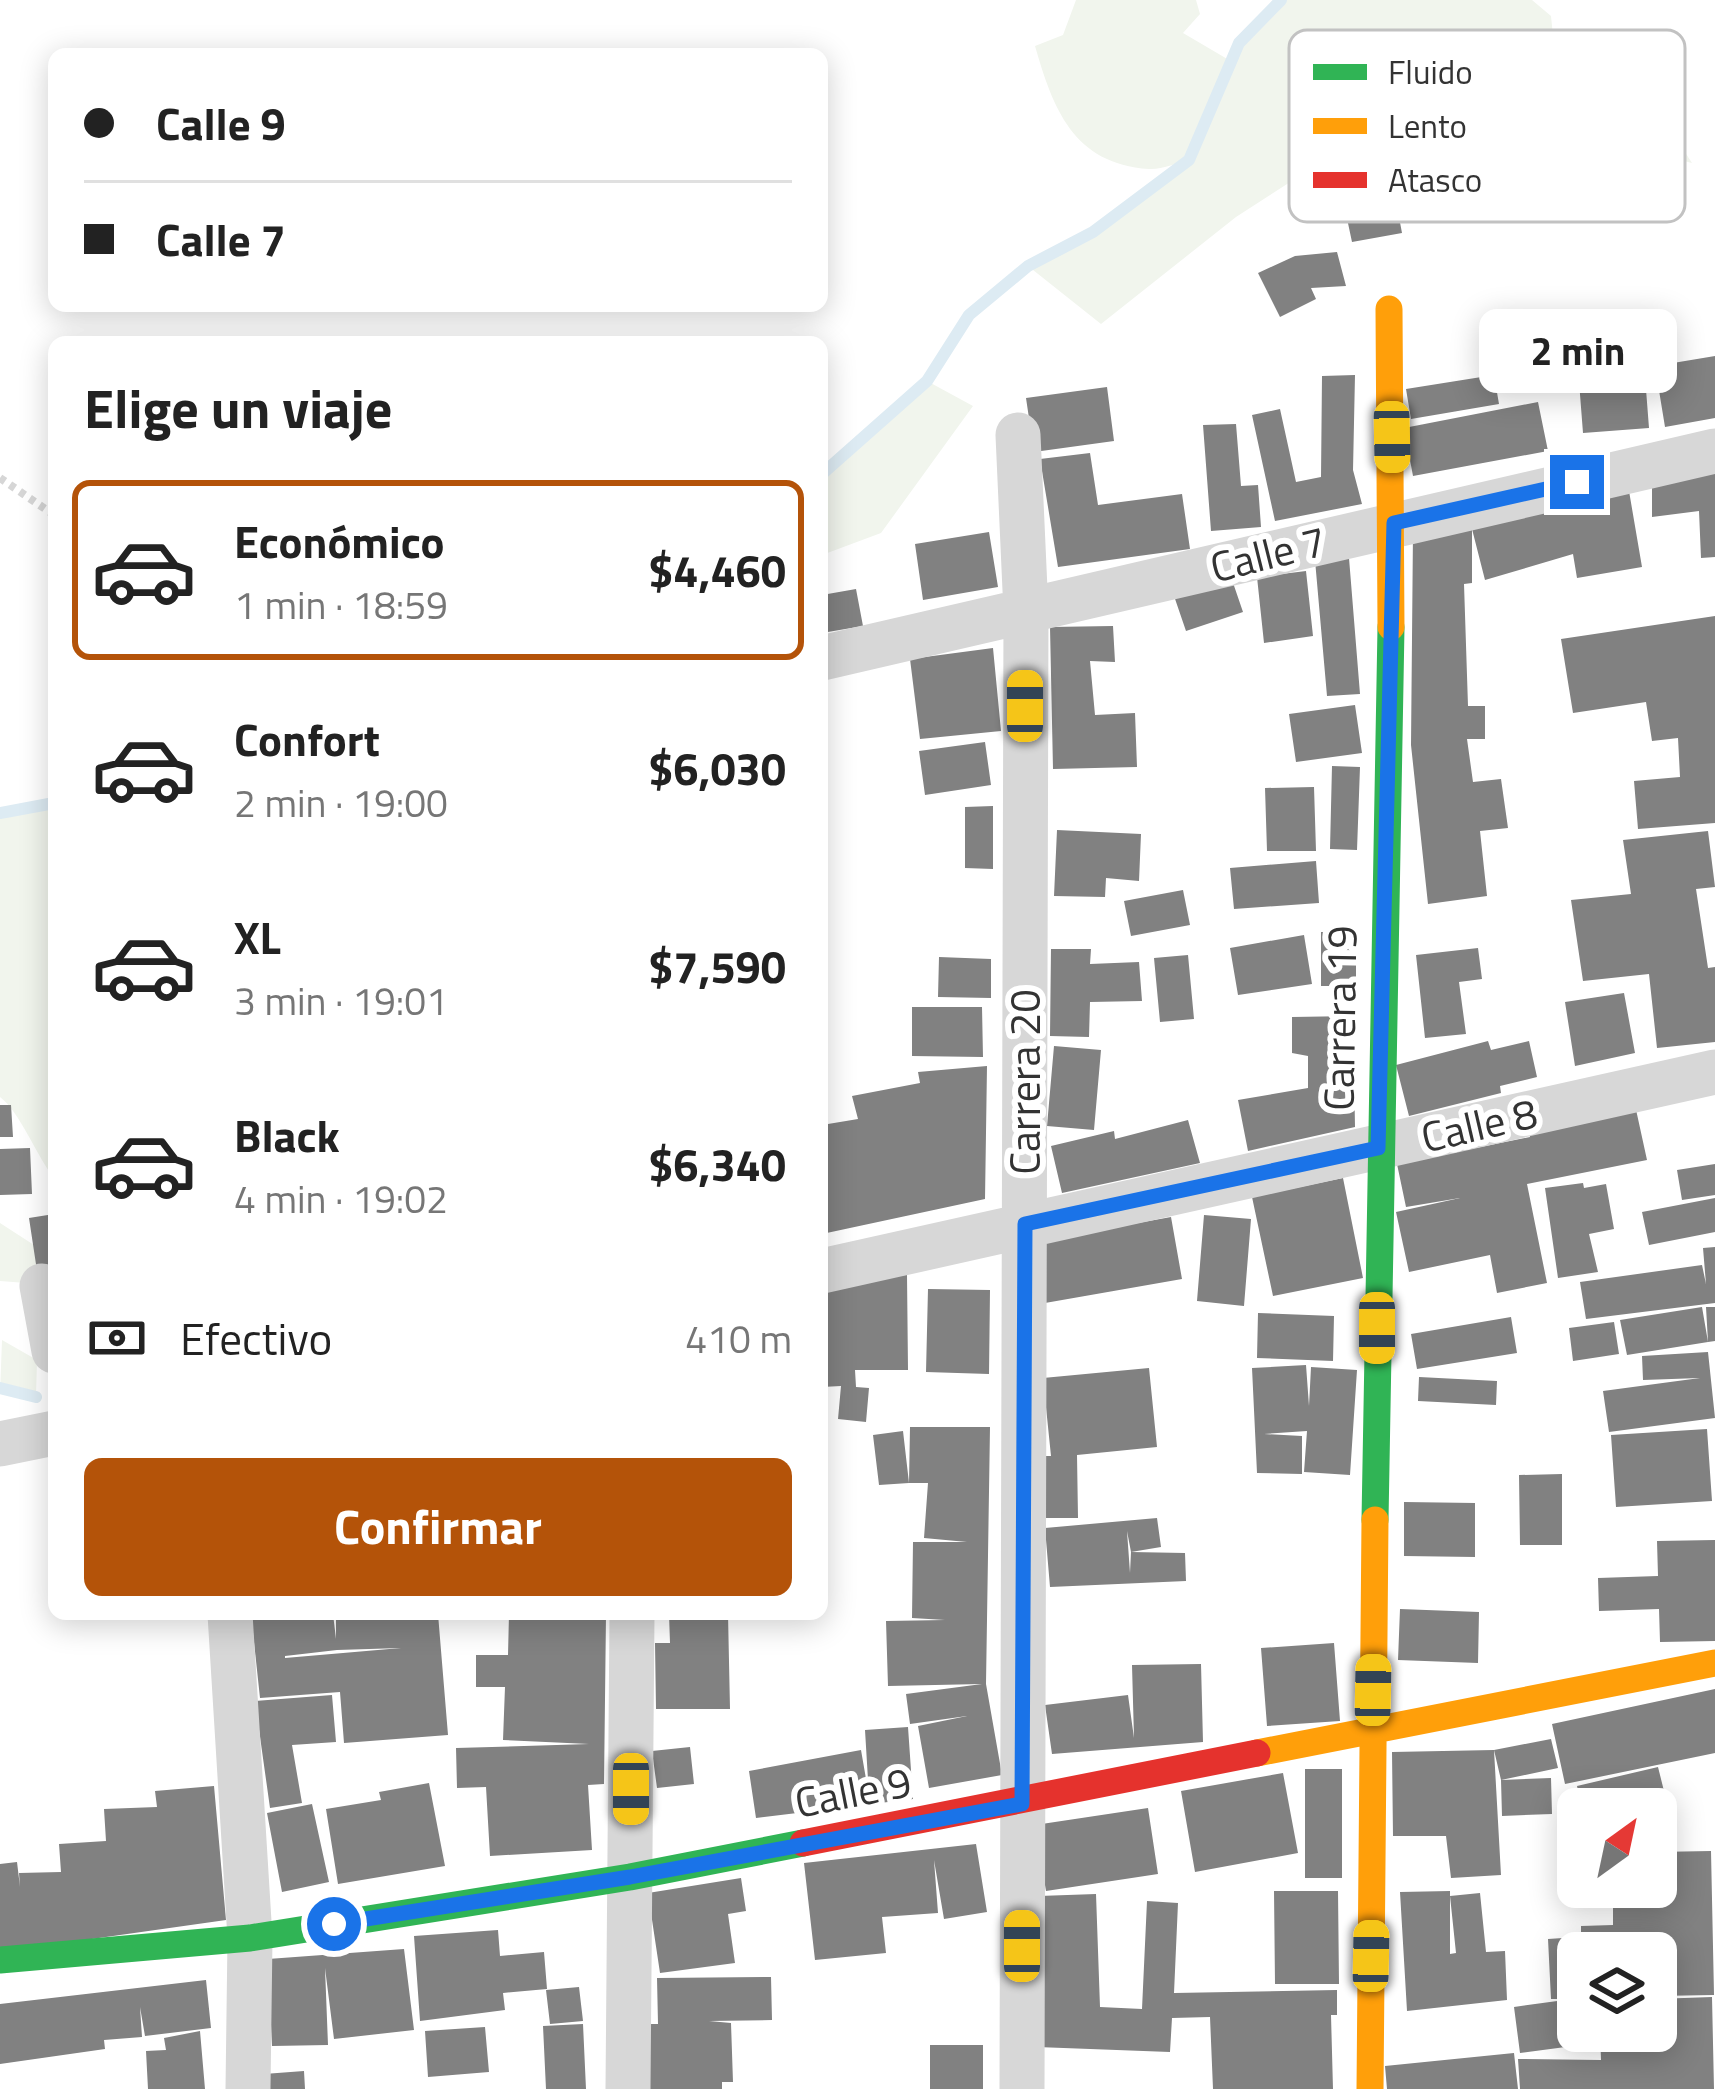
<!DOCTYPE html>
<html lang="es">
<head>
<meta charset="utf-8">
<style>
	:root { --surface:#fff; --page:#f6f6f6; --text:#222; --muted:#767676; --line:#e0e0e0; --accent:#b45309 }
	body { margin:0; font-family:"Titillium Web",sans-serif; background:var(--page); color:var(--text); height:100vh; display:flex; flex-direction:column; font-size:45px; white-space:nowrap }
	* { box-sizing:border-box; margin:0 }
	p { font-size:39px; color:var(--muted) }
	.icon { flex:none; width:66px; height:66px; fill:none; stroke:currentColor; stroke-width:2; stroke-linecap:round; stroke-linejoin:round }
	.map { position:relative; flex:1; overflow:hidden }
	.panel { position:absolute; left:48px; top:336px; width:780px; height:1284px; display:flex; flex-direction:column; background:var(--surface); border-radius:18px; box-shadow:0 6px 30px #0003 }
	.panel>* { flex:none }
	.top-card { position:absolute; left:48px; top:48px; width:780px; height:264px; border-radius:18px; box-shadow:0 6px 30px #0003; display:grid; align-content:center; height:264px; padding:0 36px; background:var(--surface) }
	.needle { width:78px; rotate:33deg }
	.buttons { position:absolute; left:1557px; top:1788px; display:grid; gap:24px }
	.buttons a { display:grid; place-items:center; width:120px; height:120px; border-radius:18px; background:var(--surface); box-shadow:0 6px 30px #0003; font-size:60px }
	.end { position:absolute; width:54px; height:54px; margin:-27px; border:15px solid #1a73e8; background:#fff; box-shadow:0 0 0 6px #fff }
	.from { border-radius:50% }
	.bubble { position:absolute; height:84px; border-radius:18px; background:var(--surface); box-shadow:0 6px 30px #0003; font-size:39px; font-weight:700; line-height:84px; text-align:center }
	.car { position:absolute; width:36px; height:72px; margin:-36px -18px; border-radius:15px; box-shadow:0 0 9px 3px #0007; background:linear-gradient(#f5c518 24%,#345 0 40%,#f5c518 0 76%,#345 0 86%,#f5c518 0) }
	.top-card b { display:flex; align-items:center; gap:42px; height:114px; font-size:45px }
	.top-card b+b { border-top:3px solid var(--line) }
	.top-card i { width:30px; height:30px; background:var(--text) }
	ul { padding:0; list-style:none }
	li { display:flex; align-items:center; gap:36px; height:180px; margin:0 24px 18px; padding:0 12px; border:6px solid transparent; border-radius:18px }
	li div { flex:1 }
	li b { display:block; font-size:45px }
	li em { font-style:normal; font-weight:700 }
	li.current { border-color:var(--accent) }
	li>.icon { width:108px; height:108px; stroke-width:1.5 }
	h2 { padding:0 36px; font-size:54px; line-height:144px }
	.pay { display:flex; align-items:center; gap:30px; height:132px; padding:0 36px; font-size:45px }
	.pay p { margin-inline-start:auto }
	.cta { display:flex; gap:24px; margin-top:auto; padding:24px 36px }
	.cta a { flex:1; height:138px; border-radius:18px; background:var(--accent); color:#fff; font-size:48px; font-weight:700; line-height:138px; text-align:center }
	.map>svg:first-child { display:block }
	.green { fill:#f1f5ed }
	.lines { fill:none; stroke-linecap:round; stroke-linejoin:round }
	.stream { stroke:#ddebf3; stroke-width:12 }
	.building { fill:#818181; fill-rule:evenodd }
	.path { stroke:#d6d6d6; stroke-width:8; stroke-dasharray:6 6; stroke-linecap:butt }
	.street { stroke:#d7d7d7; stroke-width:45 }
	.fast { stroke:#30b455; stroke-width:27 }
	.slow { stroke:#ff9f0a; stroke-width:27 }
	.jam { stroke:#e5322d; stroke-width:27 }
	.route { stroke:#1a73e8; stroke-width:15 }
	.labels { text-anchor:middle; stroke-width:12; stroke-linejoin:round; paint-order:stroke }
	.street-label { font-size:42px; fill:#333; stroke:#fff }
	.key { fill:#fff; stroke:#c2c2c2; stroke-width:3 }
	.key-label { font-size:33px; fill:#333 }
</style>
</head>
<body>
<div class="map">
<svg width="1715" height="2089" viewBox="0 0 1715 2089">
	<rect width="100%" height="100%" fill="#fff"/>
	<path class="green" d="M1076 0H1196L1200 14 1183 33 1229 60 1281 0H1532L1551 16 1556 65 1588 94 1621 85 1652 101 1692 163 1551 128 1385 121 1236 217 1101 324 1028 266 1093 232 1186 161C1176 163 1161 170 1149 169 1073 164 1053 108 1035 46L1063 35Z
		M927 381 973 406 881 533 822 555V474Z
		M54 803V1178C36 1155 20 1112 0 1097V813Z
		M0 1223 34 1245 39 1284 0 1281Z
		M2 1340 37 1360 36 1397 0 1394Z"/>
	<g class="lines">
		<path class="stream" d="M822 474 927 381 969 315 1028 266 1093 232 1189 160 1239 43 1281 0
			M0 813 54 803
			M0 1388 36 1397"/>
	</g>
	<path class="building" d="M1393 185 1402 233 1352 242 1342 195Z
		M1337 252 1346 286 1311 288 1316 299 1280 317 1258 273 1295 256Z
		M1640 312 1649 428 1583 433 1574 317Z
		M1715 356V418L1665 427 1655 366Z
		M1355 375 1353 470 1362 504 1275 521 1252 415 1280 409 1296 482 1321 477 1322 376Z
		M1494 375 1499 404 1411 419 1406 389Z
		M1107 387 1114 441 1034 452 1026 398Z
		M1538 402 1548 451 1413 476 1404 428Z
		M1236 424 1241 486 1258 485 1261 527 1211 531 1203 425Z
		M1090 453 1098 505 1182 494 1190 549 1058 567 1040 459Z
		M1715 471V557L1701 558 1699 511 1652 517V482Z
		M1629 491 1642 567 1577 578 1573 554 1485 580 1472 529V583L1464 584 1468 706H1485V739H1467L1473 782 1501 779 1508 828 1480 831 1487 896 1428 904 1411 745 1413 531Z
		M989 532 998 587 923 600 915 544Z
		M1349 558 1360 694 1327 696 1315 560Z
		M1306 571 1313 636 1264 643 1257 577Z
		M1230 574 1243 612 1186 631 1173 593Z
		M856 589 863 626 822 633V595Z
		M1715 616V823L1638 829 1634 781 1680 777 1678 738 1652 741 1646 702 1573 713 1561 639Z
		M1113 626 1115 662 1090 661 1095 715 1135 713 1137 767 1053 769 1050 627Z
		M993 648 1001 731 920 739 910 659Z
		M1355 705 1362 753 1296 762 1289 714Z
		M985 742 991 785 925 795 919 751Z
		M1332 766 1360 767 1357 850 1330 849Z
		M1314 787 1316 851H1267L1265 788Z
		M993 806V869L965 868V807Z
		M1057 830 1141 834 1139 881 1106 878 1105 897 1054 896Z
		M1708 831 1715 887 1696 889 1708 968 1715 967V1042L1657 1048 1649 974 1583 981 1571 900 1631 894 1623 840Z
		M1316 861 1319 903 1234 909 1230 868Z
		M1183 890 1190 925 1131 936 1124 901Z
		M1321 932 1356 933V986H1321Z
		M1304 935 1312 984 1238 995 1230 948Z
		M1478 948 1482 979 1459 982 1466 1034 1425 1038 1416 955Z
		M1051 949H1091L1090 964 1139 962 1142 1001 1090 1002 1089 1037 1050 1036Z
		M1188 955 1194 1019 1160 1022 1154 958Z
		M939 957 991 959V998L938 997Z
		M1624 993 1635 1053 1575 1066 1565 1002Z
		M912 1007H982L983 1057 912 1056Z
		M1353 1016 1355 1127 1248 1151 1238 1100 1308 1088V1056L1292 1053V1017Z
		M1488 1041 1491 1050 1529 1041 1537 1077 1500 1086 1501 1093 1409 1116 1396 1065Z
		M1054 1046 1101 1050 1094 1130 1047 1126Z
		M987 1066 985 1199 822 1234V1125L858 1119 852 1096 920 1083 918 1072Z
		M0 1105H11L13 1137H0Z
		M1635 1105 1647 1160 1527 1184 1547 1283 1497 1293 1490 1255 1409 1272 1396 1212 1460 1198 1406 1207 1397 1164 1530 1137 1528 1127Z
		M1188 1120 1200 1163 1062 1193 1051 1146 1114 1131 1115 1139Z
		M30 1148 32 1194 0 1195V1149Z
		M1715 1164V1195L1682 1200 1677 1170Z
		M1343 1178 1363 1278 1273 1296 1252 1197Z
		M1583 1183 1584 1188 1606 1184 1614 1229 1589 1234 1598 1272 1558 1278 1545 1188Z
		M1715 1198V1232L1649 1245 1642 1212Z
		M54 1214V1282L39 1284 29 1218Z
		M1204 1215 1251 1219 1244 1306 1197 1301Z
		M1171 1217 1182 1279 1045 1303 1033 1242Z
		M1715 1247V1303L1586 1319 1580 1282 1702 1265 1706 1284 1703 1248Z
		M907 1275 908 1370H855L856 1387 869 1388 866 1422 838 1419 841 1386 822 1387V1277Z
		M928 1289 990 1290 989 1374 926 1372Z
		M1702 1307 1708 1342 1627 1355 1620 1320Z
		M1706 1307H1715V1341L1708 1342Z
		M1258 1313 1334 1316 1333 1361 1257 1358Z
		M1511 1317 1517 1353 1417 1369 1411 1334Z
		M1614 1322 1619 1354 1573 1361 1569 1328Z
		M1708 1352 1715 1418 1609 1432 1603 1391 1700 1378 1643 1380 1642 1356Z
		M1306 1365 1309 1406 1311 1367 1357 1370 1350 1475 1304 1472 1307 1431 1264 1434 1302 1436V1474L1257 1473 1252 1368Z
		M1149 1368 1157 1447 1077 1455 1078 1518H1045L1044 1456H1051L1043 1378Z
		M1419 1377 1497 1381 1496 1405 1418 1401Z
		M910 1427H990L986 1684 1002 1775 929 1788 918 1726 967 1716 910 1724 906 1694 982 1684 888 1686 886 1621 945 1620 912 1618 913 1542H967L924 1538 928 1483H909Z
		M1707 1429 1712 1501 1616 1507 1611 1435Z
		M903 1431 909 1483 879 1485 873 1435Z
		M1562 1474V1545H1520L1519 1475Z
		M1404 1502 1475 1503V1557L1404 1556Z
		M1157 1518 1161 1547 1131 1552 1127 1531 1130 1573 1131 1552 1185 1553 1186 1581 1050 1587 1045 1528Z
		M1715 1540V1641L1660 1642 1659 1609 1599 1611 1598 1578 1658 1576 1657 1541Z
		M1400 1609 1479 1612 1478 1663 1398 1660Z
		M251 1614H333L336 1639V1614H438L448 1735 344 1743 340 1692 260 1698ZM401 1648 285 1658V1656L337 1650Z
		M509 1614H606L604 1784 588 1785 592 1850 490 1856 486 1787 457 1788 456 1748 589 1744 503 1740 505 1687H476V1655H508Z
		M669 1614H728L730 1709H656L655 1643H670Z
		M1334 1643 1340 1721 1267 1726 1261 1648Z
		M1201 1664 1203 1742 1052 1754 1045 1705 1128 1695 1134 1738 1132 1665Z
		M1715 1689V1753L1565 1784 1552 1724Z
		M332 1695 336 1742 292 1745 302 1803 270 1808 255 1701Z
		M908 1727 913 1799 756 1818 749 1771 861 1750 869 1796 865 1730Z
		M1551 1739 1558 1768 1501 1780 1494 1750 1501 1875 1451 1878 1446 1836H1393L1392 1752 1494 1750Z
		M690 1747 694 1784 657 1788 652 1751Z
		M1658 1767 1664 1791 1582 1809 1577 1786Z
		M1305 1769H1342V1878H1305Z
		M1283 1773 1298 1853 1195 1872 1181 1791Z
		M1551 1778 1552 1814 1502 1816 1501 1780Z
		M429 1783 445 1866 338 1884 326 1809 381 1800 379 1792Z
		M214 1786 226 1920 0 1952V1864L17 1862 20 1887 19 1873 61 1872 59 1844 106 1841 104 1809 157 1807 155 1791Z
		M312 1804 329 1882 282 1892 267 1813Z
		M1148 1808 1158 1874 1046 1891 1035 1825Z
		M976 1844 987 1912 944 1919 934 1860 938 1913 882 1917 886 1953 815 1960 804 1863Z
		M1711 1851 1714 1995 1656 1996V1953H1581V1926L1613 1925V1887H1656V1852Z
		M741 1878 746 1911 728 1914 735 1963 660 1973 648 1893Z
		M1274 1891H1338L1339 1984H1275Z
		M1450 1891V1954L1456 1953 1450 1896 1480 1893 1486 1952 1505 1951 1507 2000 1407 2011 1400 1892Z
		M1096 1894 1100 2007 1142 2009 1147 1901 1178 1903 1174 1993 1337 1990V2015H1331L1333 2089H1213L1210 2017 1172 2018 1170 2052 1037 2047 1039 1896Z
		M498 1930 500 1956 544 1952 547 1989 503 1993 505 2010 420 2021 414 1936Z
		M1578 1937V2031H1586L1588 2044 1520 2053 1514 2007 1572 1999H1551L1548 1939Z
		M404 1949 414 2030 334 2039 325 1968 328 2045 272 2046 268 1959Z
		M771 1977 772 2020 709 2021 731 2023 733 2082H722V2089H647L645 2024H658L657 1978Z
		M206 1980 211 2028 145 2036 140 2007 142 2037 104 2040 105 2049 0 2064V2004Z
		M579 1987 583 2021 550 2024 546 1990Z
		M1712 1997 1714 2089H1520L1518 2059 1601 2060 1600 2031H1656V1999Z
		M583 2024 586 2089H546L543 2026Z
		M485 2027 489 2072 428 2077 425 2031Z
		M200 2031 205 2089H148L146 2051 166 2050 164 2038Z
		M930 2045H983V2089H930Z
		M1514 2053 1518 2089H1387L1385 2066Z
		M304 2071 305 2089H252L251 2075Z"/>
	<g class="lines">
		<path class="path" d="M0 478 54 515"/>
		<path class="street" d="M1018 435 1026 612 1022 2089
			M822 658 1715 451
			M822 1271 1715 1072
			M42 1286 54 1351
			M0 1444 54 1433
			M230 1614 250 1938 248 2089
			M628 2089 632 1614"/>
		<path class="fast" d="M1375 1520 1391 627
			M0 1960 250 1938 630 1877 803 1843"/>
		<path class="slow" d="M1389 309 1391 627
			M1257 1753 1715 1663
			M1370 2089 1375 1520"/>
		<path class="jam" d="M803 1843 1257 1753"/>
	</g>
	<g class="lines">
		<path class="route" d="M334 1924 630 1877 1022 1804 1025 1224 1378 1148 1394 523 1577 482"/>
	</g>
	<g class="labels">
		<g class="street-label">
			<text transform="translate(1268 554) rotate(-14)" y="15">Calle 7</text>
			<text transform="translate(1340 1018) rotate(-89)" y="15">Carrera 19</text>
			<text transform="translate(1025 1082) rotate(-90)" y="15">Carrera 20</text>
			<text transform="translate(1479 1125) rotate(-13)" y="15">Calle 8</text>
			<text transform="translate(853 1792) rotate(-11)" y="15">Calle 9</text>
		</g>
	</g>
	<rect x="1289" y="30" width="396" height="192" rx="18" class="key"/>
	<rect x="1313" y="64" width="54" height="16" fill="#30b455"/>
	<rect x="1313" y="118" width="54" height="16" fill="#ff9f0a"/>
	<rect x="1313" y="172" width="54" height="16" fill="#e5322d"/>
	<g class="key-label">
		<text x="1388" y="84">Fluido</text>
		<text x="1388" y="138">Lento</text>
		<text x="1388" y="192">Atasco</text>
	</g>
</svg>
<div class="buttons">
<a><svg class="needle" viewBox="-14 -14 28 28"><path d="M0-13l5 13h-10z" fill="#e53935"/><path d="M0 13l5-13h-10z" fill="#767676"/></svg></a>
<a><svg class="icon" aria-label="layers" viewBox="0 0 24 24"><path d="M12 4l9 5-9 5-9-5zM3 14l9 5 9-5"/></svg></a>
</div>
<i class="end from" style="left:334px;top:1924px"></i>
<i class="end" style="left:1577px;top:482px"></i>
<div class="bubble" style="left:1479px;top:309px;width:198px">2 min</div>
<i class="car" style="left:1392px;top:437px;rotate:179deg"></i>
<i class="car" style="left:1025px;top:706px;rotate:0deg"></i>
<i class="car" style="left:1377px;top:1328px;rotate:180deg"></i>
<i class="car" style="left:1373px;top:1690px;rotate:1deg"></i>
<i class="car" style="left:631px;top:1789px;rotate:180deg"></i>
<i class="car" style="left:1022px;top:1946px;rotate:0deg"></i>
<i class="car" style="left:1371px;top:1956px;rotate:1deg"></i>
<div class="top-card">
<b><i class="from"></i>Calle 9</b>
<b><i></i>Calle 7</b>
</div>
<section class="panel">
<h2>Elige un viaje</h2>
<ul>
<li class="current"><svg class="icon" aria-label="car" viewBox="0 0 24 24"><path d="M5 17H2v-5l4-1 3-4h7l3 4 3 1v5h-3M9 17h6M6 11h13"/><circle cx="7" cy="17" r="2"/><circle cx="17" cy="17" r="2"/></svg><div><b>Económico</b><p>1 min · 18:59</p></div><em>$4,460</em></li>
<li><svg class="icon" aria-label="car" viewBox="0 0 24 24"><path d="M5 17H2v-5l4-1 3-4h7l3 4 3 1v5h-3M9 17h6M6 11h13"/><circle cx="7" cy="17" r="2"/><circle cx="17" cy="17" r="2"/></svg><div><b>Confort</b><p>2 min · 19:00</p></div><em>$6,030</em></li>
<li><svg class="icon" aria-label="car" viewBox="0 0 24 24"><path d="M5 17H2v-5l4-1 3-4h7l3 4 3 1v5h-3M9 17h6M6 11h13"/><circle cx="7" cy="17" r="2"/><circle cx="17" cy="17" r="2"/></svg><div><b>XL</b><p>3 min · 19:01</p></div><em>$7,590</em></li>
<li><svg class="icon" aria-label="car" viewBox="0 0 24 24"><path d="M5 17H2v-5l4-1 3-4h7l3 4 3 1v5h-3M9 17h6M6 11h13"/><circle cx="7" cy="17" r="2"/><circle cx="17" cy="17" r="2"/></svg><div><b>Black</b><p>4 min · 19:02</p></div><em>$6,340</em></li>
</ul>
<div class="pay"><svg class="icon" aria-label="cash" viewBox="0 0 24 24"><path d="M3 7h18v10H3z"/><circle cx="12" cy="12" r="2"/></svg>Efectivo<p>410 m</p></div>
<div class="cta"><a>Confirmar</a></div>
</section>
</div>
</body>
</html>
